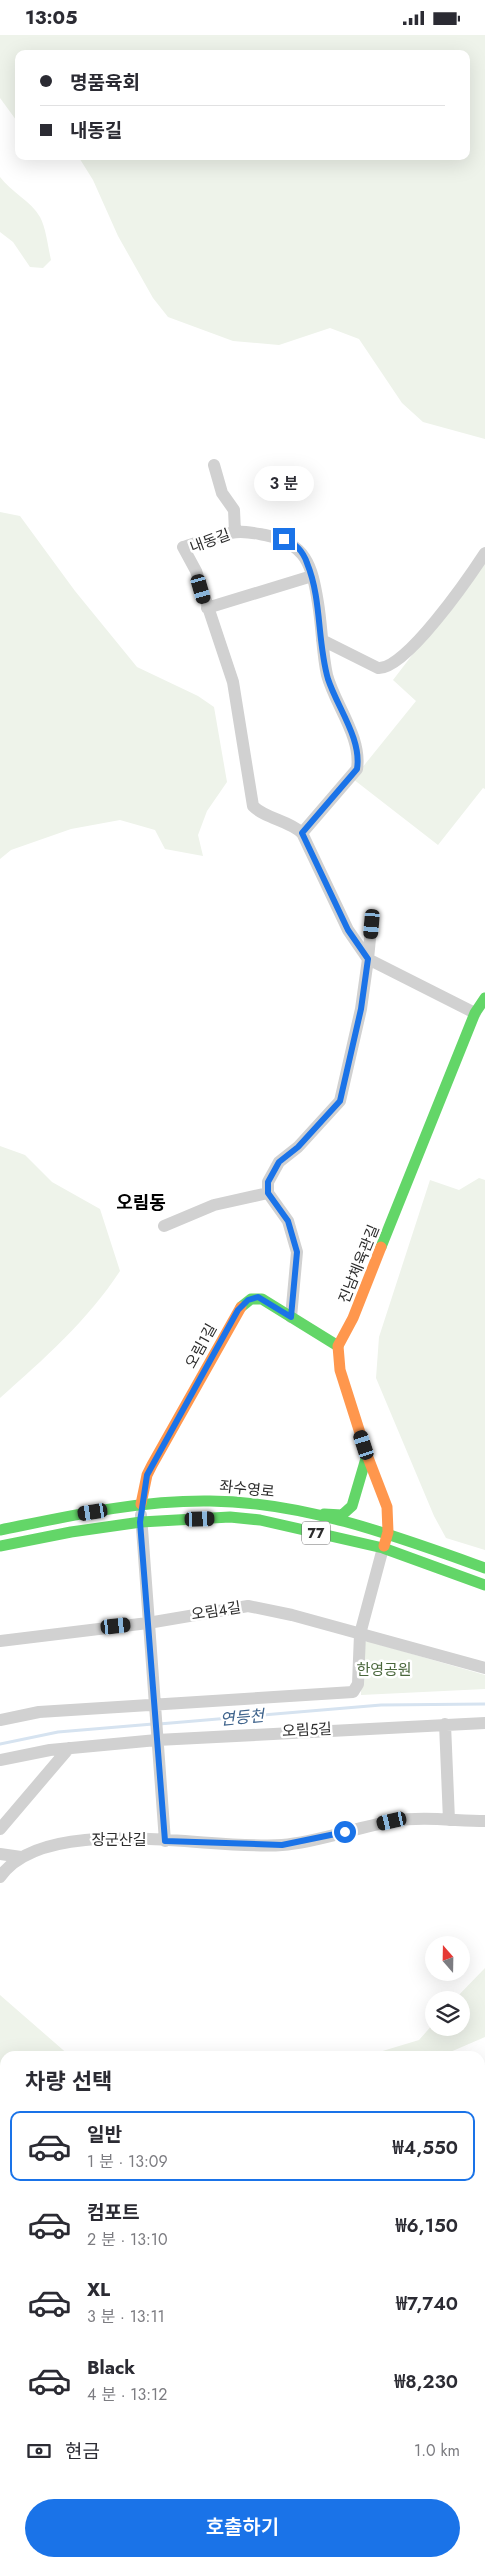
<!DOCTYPE html>
<html lang="ko">
<head>
<meta charset="utf-8">
<style>
	:root { --surface:#fff; --page:#f7f7f7; --text:#2b2b33; --muted:#7c7c81; --line:#e1e1e2; --accent:#1a73e8 }
	body { margin:0; font-family:Jost,"Noto Sans KR",sans-serif; background:var(--page); color:var(--text); height:100vh; display:flex; flex-direction:column; font-size:19px; white-space:nowrap }
	* { box-sizing:border-box; margin:0 }
	p { font-size:16px; color:var(--muted) }
	.icon { flex:none; width:28px; height:28px; fill:none; stroke:currentColor; stroke-width:2; stroke-linecap:round; stroke-linejoin:round }
	.map { position:relative; flex:1; overflow:hidden }
	.drawer { position:absolute; left:0px; top:2016px; width:485px; height:516px; display:flex; flex-direction:column; background:var(--surface); border-radius:15px 15px 0 0; box-shadow:0 5px 20px #0002 }
	.drawer>* { flex:none }
	.top-card { position:absolute; left:15px; top:15px; width:455px; height:110px; border-radius:10px; box-shadow:0 5px 20px #0002; display:grid; align-content:center; height:110px; padding:0 25px; background:var(--surface) }
	.needle { width:32px; rotate:340deg }
	.fabs { position:absolute; left:425px; top:1901px; display:grid; gap:10px }
	.fabs a { display:grid; place-items:center; width:45px; height:45px; border-radius:50%; background:var(--surface); box-shadow:0 5px 20px #0002; font-size:25px }
	.end { position:absolute; width:22px; height:22px; margin:-11px; border:6px solid #1a73e8; background:#fff; box-shadow:0 0 0 2px #fff }
	.from { border-radius:50% }
	.bubble { position:absolute; height:35px; border-radius:18px; background:var(--surface); box-shadow:0 5px 20px #0002; font-size:16px; font-weight:600; line-height:35px; text-align:center }
	.car { position:absolute; width:15px; height:30px; margin:-15px -8px; border-radius:6px; box-shadow:0 0 4px 1px #0007; background:linear-gradient(#222 24%,#8ab4d8 0 40%,#222 0 76%,#8ab4d8 0 86%,#222 0) }
	.top-card b { display:flex; align-items:center; gap:18px; height:48px; font-size:19px }
	.top-card b+b { border-top:1px solid var(--line) }
	.top-card i { width:12px; height:12px; background:var(--text) }
	ul { padding:0; list-style:none }
	li { display:flex; align-items:center; gap:15px; height:70px; margin:0 10px 8px; padding:0 15px; border:2px solid transparent; border-radius:10px }
	li div { flex:1 }
	li b { display:block; font-size:19px }
	li em { font-style:normal; font-weight:600 }
	li.on { border-color:var(--accent) }
	li>.icon { width:45px; height:45px; stroke-width:1.5 }
	h2 { padding:0 25px; font-size:22px; line-height:60px }
	.pay { display:flex; align-items:center; gap:12px; height:55px; padding:0 25px; font-size:19px }
	.pay p { margin-inline-start:auto }
	.cta { display:flex; gap:10px; margin-top:auto; padding:10px 25px }
	.cta a { flex:1; height:58px; border-radius:30px; background:var(--accent); color:#fff; font-size:20px; font-weight:600; line-height:58px; text-align:center }
	.status { display:flex; justify-content:space-between; align-items:center; height:35px; padding:0 25px; background:var(--surface); direction:ltr }
	.status svg { height:14px; fill:currentColor }
	.map>svg:first-child { display:block }
	.green { fill:#eef3ea }
	.lines { fill:none; stroke-linecap:round; stroke-linejoin:round }
	.stream { stroke:#d6e3f0; stroke-width:3 }
	.street { stroke:#d1d1d1; stroke-width:12 }
	.fast { stroke:#63d668; stroke-width:11 }
	.slow { stroke:#ff974d; stroke-width:11 }
	.route { stroke:#1a73e8; stroke-width:6 }
	.labels { text-anchor:middle; stroke-width:5; stroke-linejoin:round; paint-order:stroke }
	.shield { fill:#fff; stroke:#6b6b6b; stroke-width:1 }
	.shield-label { font-size:14px; font-weight:bold; fill:#2c2c2c }
	.street-label { font-size:15px; fill:#2c2c2c; stroke:#fff }
	.park-label { font-size:15px; fill:#49663b; stroke:#fff }
	.water-label { font-size:16px; font-style:italic; fill:#3d628b; stroke:#fff }
	.quarter-label { font-size:18px; font-weight:bold; fill:#000; stroke:#fff }
</style>
</head>
<body>
<div class="status"><b>13:05</b><svg viewBox="0 0 49 12"><path d="M0 12V9h3v3zM5 12V6h3v6zM10 12V3h3v9zM15 12V0h3v12zM26 1h20v11H26zM47 4h2v5h-2z"/></svg></div>
<div class="map">
<svg width="485" height="2532" viewBox="0 0 485 2532">
	<rect width="100%" height="100%" fill="#fff"/>
	<path class="green" d="M0 0H485V404L423 387 402 368 359 304 330 293 279 310 233 306 168 282 153 263 118 201 93 145 78 121H466V19H19V89L0 63Z
		M0 142C11 157 31 166 40 182 46 193 48 212 51 225L43 233 30 232 13 207 0 197Z
		M0 477 20 481 75 556 137 632 198 661 214 672 227 747 207 776 198 800 203 821 165 814 155 795 120 785 71 794 11 815 0 824Z
		M485 525V754L483 753 438 810 353 744 416 666 393 645Z
		M0 1111 25 1120 52 1147 100 1174 120 1236C88 1285 44 1324 0 1363Z
		M479 1143 485 1145V1515L446 1503 434 1481 376 1343 379 1302 430 1145 459 1155Z
		M367 1606 485 1640V1654L361 1660 362 1610Z
		M485 1933V2002L441 2021H366L419 2005 434 1988V1992H461V1965H454Z
		M0 1960 70 2021H5V2142L0 2140Z
		M5 2266V2379L0 2362V2268Z
		M485 2337V2532H109L110 2528H480V2339Z"/>
	<g class="lines">
		<path class="stream" d="M159 1689 381 1670 485 1669
			M0 1709 58 1697 153 1689"/>
		<path class="street" d="M214 430 222 458 234 475 235 497
			M207 573 312 541
			M322 605 378 633C405 636 470 541 485 518
			M372 883 368 924 475 978
			M164 1191 214 1170 268 1158
			M291 1282 297 1217 288 1186 268 1158V1147L279 1127 298 1112 340 1066 361 974 368 924 348 895 302 798C288 785 266 784 253 771L233 647 196 536 183 512C199 507 215 501 231 498 242 495 254 498 265 500 306 508 312 530 318 568 322 592 322 617 327 640 335 670 362 702 357 734L302 798
			M141 1480 165 1806
			M0 1606 148 1588 248 1571 292 1580 485 1633
			M0 1685 39 1677 353 1657 358 1649 360 1599 383 1513
			M445 1689 449 1785
			M0 1725 50 1715 157 1705 485 1688
			M0 1794 69 1713
			M0 1819 21 1822
			M0 1842C46 1776 212 1816 282 1810 320 1807 356 1792 394 1786 423 1781 456 1786 485 1786"/>
		<path class="fast" d="M381 1212 475 978 485 963
			M241 1272 251 1264H262L338 1311
			M324 1479 342 1480 352 1471 367 1420
			M0 1495C69 1481 139 1465 210 1466 305 1467 396 1501 485 1533
			M0 1511 71 1497 141 1487 230 1482 260 1485 383 1513 485 1550"/>
		<path class="slow" d="M381 1212 353 1283 338 1311 340 1335 367 1420 387 1472 388 1497 384 1511
			M141 1469 147 1440 152 1430 241 1272"/>
	</g>
	<g class="lines">
		<path class="route" d="M284 504C295 508 303 516 307 528 322 565 317 606 328 644 337 672 362 704 357 734L302 798 348 895 368 924 361 974 340 1066 298 1112 279 1127 268 1147V1158L288 1186 297 1217 291 1282 258 1262 248 1265 238 1275 147 1440 140 1487 165 1806 282 1810 345 1797"/>
	</g>
	<g class="labels">
		<rect class="shield" x="302" y="1486.5" width="28" height="23" rx="4"/>
		<g class="shield-label">
			<text x="316" y="1503">77</text>
		</g>
		<g class="street-label">
			<text transform="translate(210 506) rotate(-20)" y="5">내동길</text>
			<text transform="translate(359 1229) rotate(-68)" y="5">진남체육관길</text>
			<text transform="translate(201 1311) rotate(-61)" y="5">오림1길</text>
			<text transform="translate(247 1454) rotate(6)" y="5">좌수영로</text>
			<text transform="translate(216 1576) rotate(-9)" y="5">오림4길</text>
			<text transform="translate(307 1695) rotate(-3)" y="5">오림5길</text>
			<text x="119" y="1810">장군산길</text>
		</g>
		<g class="park-label">
			<text x="384" y="1640">한영공원</text>
		</g>
		<g class="water-label">
			<text transform="translate(242 1682) rotate(-5)" y="6">연등천</text>
		</g>
		<g class="quarter-label">
			<text x="141" y="1174">오림동</text>
		</g>
	</g>
</svg>
<div class="fabs">
<a><svg class="needle" viewBox="-14 -14 28 28"><path d="M0-13l5 13h-10z" fill="#e53935"/><path d="M0 13l5-13h-10z" fill="#7c7c81"/></svg></a>
<a><svg class="icon" aria-label="layers" viewBox="0 0 24 24"><path d="M12 4l9 5-9 5-9-5zM3 14l9 5 9-5"/></svg></a>
</div>
<i class="end from" style="left:345px;top:1797px"></i>
<i class="end" style="left:284px;top:504px"></i>
<div class="bubble" style="left:254px;top:431px;width:60px">3 분</div>
<i class="car" style="left:201px;top:554px;rotate:164deg"></i>
<i class="car" style="left:372px;top:889px;rotate:185deg"></i>
<i class="car" style="left:364px;top:1410px;rotate:342deg"></i>
<i class="car" style="left:93px;top:1477px;rotate:261deg"></i>
<i class="car" style="left:200px;top:1484px;rotate:88deg"></i>
<i class="car" style="left:116px;top:1591px;rotate:84deg"></i>
<i class="car" style="left:392px;top:1786px;rotate:257deg"></i>
<div class="top-card">
<b><i class="from"></i>명품육회</b>
<b><i></i>내동길</b>
</div>
<section class="drawer">
<h2>차량 선택</h2>
<ul>
<li class="on"><svg class="icon" aria-label="car" viewBox="0 0 24 24"><path d="M5 17H2v-5l4-1 3-4h7l3 4 3 1v5h-3M9 17h6M6 11h13"/><circle cx="7" cy="17" r="2"/><circle cx="17" cy="17" r="2"/></svg><div><b>일반</b><p>1 분 · 13:09</p></div><em>₩4,550</em></li>
<li><svg class="icon" aria-label="car" viewBox="0 0 24 24"><path d="M5 17H2v-5l4-1 3-4h7l3 4 3 1v5h-3M9 17h6M6 11h13"/><circle cx="7" cy="17" r="2"/><circle cx="17" cy="17" r="2"/></svg><div><b>컴포트</b><p>2 분 · 13:10</p></div><em>₩6,150</em></li>
<li><svg class="icon" aria-label="car" viewBox="0 0 24 24"><path d="M5 17H2v-5l4-1 3-4h7l3 4 3 1v5h-3M9 17h6M6 11h13"/><circle cx="7" cy="17" r="2"/><circle cx="17" cy="17" r="2"/></svg><div><b>XL</b><p>3 분 · 13:11</p></div><em>₩7,740</em></li>
<li><svg class="icon" aria-label="car" viewBox="0 0 24 24"><path d="M5 17H2v-5l4-1 3-4h7l3 4 3 1v5h-3M9 17h6M6 11h13"/><circle cx="7" cy="17" r="2"/><circle cx="17" cy="17" r="2"/></svg><div><b>Black</b><p>4 분 · 13:12</p></div><em>₩8,230</em></li>
</ul>
<div class="pay"><svg class="icon" aria-label="cash" viewBox="0 0 24 24"><path d="M3 7h18v10H3z"/><circle cx="12" cy="12" r="2"/></svg>현금<p>1.0 km</p></div>
<div class="cta"><a>호출하기</a></div>
</section>
</div>
</body>
</html>
